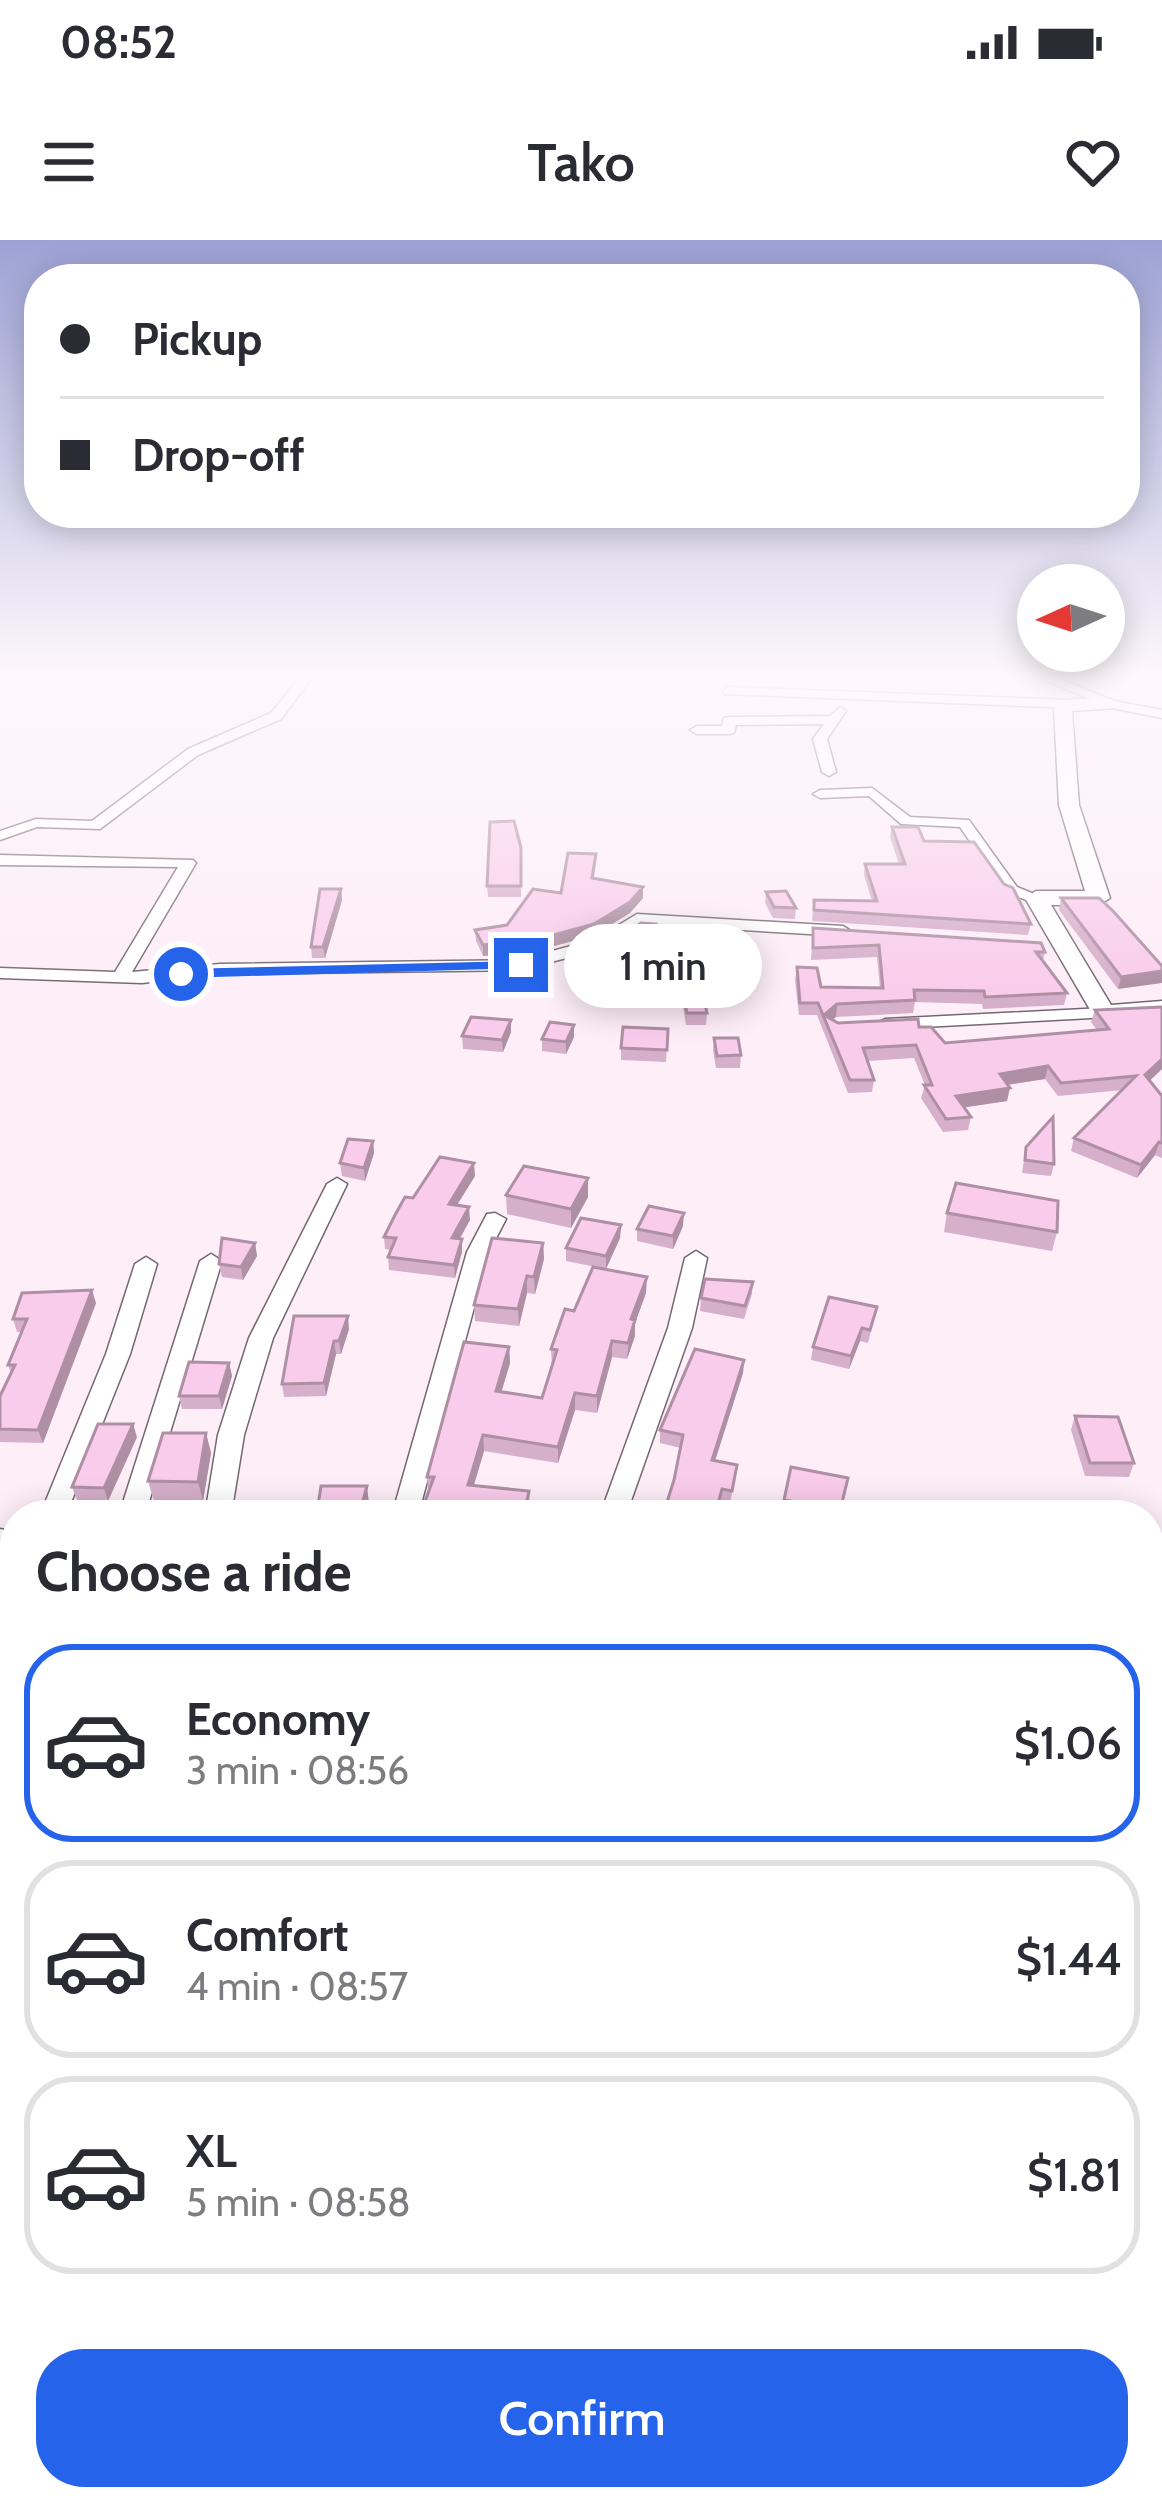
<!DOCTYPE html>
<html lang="en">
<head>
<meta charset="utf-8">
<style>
	:root { --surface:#fff; --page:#f2f2f3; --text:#2b2b33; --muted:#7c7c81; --line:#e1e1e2; --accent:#2563eb }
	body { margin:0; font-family:Cabin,sans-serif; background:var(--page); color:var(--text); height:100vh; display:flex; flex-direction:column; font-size:45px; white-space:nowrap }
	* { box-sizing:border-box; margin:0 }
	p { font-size:39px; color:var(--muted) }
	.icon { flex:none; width:66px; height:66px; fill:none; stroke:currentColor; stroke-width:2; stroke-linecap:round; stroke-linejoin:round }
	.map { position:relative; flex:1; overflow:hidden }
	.drawer { position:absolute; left:0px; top:1260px; width:1164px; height:1011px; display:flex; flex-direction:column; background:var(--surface); border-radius:48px 48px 0 0; box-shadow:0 6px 30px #0003 }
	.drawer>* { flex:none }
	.hud { position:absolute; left:24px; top:24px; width:1116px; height:264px; border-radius:48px; box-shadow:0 6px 30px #0003; display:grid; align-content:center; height:264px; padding:0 36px; background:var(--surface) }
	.needle { width:78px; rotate:267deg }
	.controls { position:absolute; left:1017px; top:324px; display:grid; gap:24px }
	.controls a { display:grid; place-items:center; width:108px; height:108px; border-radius:50%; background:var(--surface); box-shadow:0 6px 30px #0003; font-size:60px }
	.end { position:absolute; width:54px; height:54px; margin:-27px; border:15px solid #2563eb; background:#fff; box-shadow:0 0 0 6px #fff }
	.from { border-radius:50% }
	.bubble { position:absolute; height:84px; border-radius:42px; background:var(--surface); box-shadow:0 6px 30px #0003; font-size:39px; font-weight:600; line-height:84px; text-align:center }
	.hud b { display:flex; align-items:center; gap:42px; height:114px; font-size:45px }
	.hud b+b { border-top:3px solid var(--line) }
	.hud i { width:30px; height:30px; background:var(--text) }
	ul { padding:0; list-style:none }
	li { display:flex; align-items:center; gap:36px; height:198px; margin:0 24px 18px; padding:0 12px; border:6px solid var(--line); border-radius:48px }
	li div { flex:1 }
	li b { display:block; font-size:45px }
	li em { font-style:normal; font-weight:600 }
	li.active { border-color:var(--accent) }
	li>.icon { width:108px; height:108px; stroke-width:1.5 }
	h2 { padding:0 36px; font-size:54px; line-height:144px }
	.action { display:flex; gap:24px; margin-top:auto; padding:24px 36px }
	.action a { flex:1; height:138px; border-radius:48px; background:var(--accent); color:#fff; font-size:48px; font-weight:600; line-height:138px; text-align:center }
	.status { display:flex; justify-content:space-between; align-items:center; height:84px; padding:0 60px; background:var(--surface); direction:ltr }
	.status svg { height:33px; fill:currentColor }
	header { display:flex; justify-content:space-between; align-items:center; height:156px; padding:0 36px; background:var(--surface); font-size:54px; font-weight:600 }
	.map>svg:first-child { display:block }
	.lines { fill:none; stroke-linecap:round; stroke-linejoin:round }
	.street-casing { stroke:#746870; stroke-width:3 }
	.secondary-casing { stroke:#746870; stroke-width:3 }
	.primary-casing { stroke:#746870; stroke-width:3 }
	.path-far1 { stroke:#9b9198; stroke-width:6; stroke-dasharray:15 8; stroke-linecap:butt }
	.path { stroke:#9b9198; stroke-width:8; stroke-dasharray:20 9; stroke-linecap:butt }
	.street { fill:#fff; fill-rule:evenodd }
	.secondary { fill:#fff; fill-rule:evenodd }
	.primary { fill:#fff; fill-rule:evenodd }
	.wall { fill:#d6afca }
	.shaded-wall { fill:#ae8fa4 }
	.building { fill:#f9cceb; stroke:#ae8fa4; stroke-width:3 }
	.route { fill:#2563eb }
</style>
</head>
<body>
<div class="status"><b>08:52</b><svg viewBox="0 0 49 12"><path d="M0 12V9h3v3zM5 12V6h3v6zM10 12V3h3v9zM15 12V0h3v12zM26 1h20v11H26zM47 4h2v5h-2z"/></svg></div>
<header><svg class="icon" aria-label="menu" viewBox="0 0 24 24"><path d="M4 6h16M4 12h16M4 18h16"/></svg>Tako<svg class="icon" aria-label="heart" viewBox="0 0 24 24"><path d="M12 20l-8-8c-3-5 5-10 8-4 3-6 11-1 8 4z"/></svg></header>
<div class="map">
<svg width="1162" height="2270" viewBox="0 0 1162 2270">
	<rect width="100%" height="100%" fill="#fdeef8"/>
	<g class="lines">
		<defs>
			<path id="street" d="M303 434H315L281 479 198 515 100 589 37 587 0 600V591L36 579 92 581 188 509 271 473Z
				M1032 434H1048L1114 461 1162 470V478L1107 467Z
				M729 447 1071 460 1077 464 1071 468 725 454 723 451Z
				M840 467 846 471 827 499 836 532 829 536 822 532 813 499 824 484 736 485 734 493 729 494H697L690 490 697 486H722L724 478 729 477 830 476Z
				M872 548 910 577 969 580 1017 647 1044 658 1036 663 1005 653 960 587 901 584 869 556 820 558 813 554 820 550Z
				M0 615 193 620 196 623 132 732 220 724 520 720 596 699 637 674 843 686 851 691 843 696 640 684 608 707 521 730 220 734 142 743 0 738V728L115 732 178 627 0 625Z
				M1104 768 1110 769V777L885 789 876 784 885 779Z
				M337 938 347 944 273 1098 244 1195 231 1275H205L218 1195 249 1098 327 944Z
				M495 973 506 979 489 1012 418 1275H392L467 1012 487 974Z
				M696 1011 707 1018 692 1088 626 1275H600L668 1088 685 1018Z
				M211 1014 222 1021 145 1275H119L200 1021Z
				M146 1017 157 1024 130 1114 66 1275H40L106 1114 135 1024Z
				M0 1464 15 1465V1491L0 1490Z
				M15 1635V1680L0 1691V1645Z
				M1015 2256H1073L1079 2270H1020Z"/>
			<path id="secondary" d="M1111 459 1120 464 1117 468 1072 471 1079 565 1110 658 1099 665H1051L1111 765 1162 761V775L1104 780 1092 773 1025 658 1036 651H1085L1059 565 1054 469 1071 459Z"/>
			<path id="primary" d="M0 1289 15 1292V1322L0 1319Z
				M1149 1595 1162 1599V1643L1149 1639Z"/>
		</defs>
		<use href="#street" class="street-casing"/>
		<use href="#secondary" class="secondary-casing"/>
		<use href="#primary" class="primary-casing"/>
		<path class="path-far1" d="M1149 1329 1162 1365"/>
		<path class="path" d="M1149 2027 1162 2077"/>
		<use href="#street" class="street"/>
		<use href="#secondary" class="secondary"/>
		<use href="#primary" class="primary"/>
	</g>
	<path class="wall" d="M892 587 924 601 1031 684 1028 695 812 681 814 660 872 661 864 635 865 624H899L890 597Z
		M521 608V657H488L487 646Z
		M596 614 594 638 643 658 630 673 594 695 540 710 483 716 476 701 475 690 507 685 561 653Z
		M341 649 342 660 325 718H312L311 707Z
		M766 652 796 668 795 679 773 678 765 663Z
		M1061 658 1162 726 1118 749 1059 670Z
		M813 688 1045 712 1043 721 1067 753 1064 765 983 769 982 764 915 762 913 773 836 777 832 780 838 783 919 787 945 803 1097 790 1091 782 1095 770 1162 767V829L1150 840 1162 856V918L1155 915 1137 938 1071 911 1074 898 1123 850 1058 856 1045 839 1008 845 1007 861 964 867 971 877 968 890 943 892 921 858 925 845 914 818 867 821 874 840 872 852 848 853 817 775H799L795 740 797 727 821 747 880 748 877 717 811 720Z
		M655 689 631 717 607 712V706Z
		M683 755 707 773 706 785H686L683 767Z
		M668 789 666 822 621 820V808Z
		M511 792 503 812 463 809 462 796Z
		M574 797 566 814 542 811V799Z
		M714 798 741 815 740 828H716L713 810Z
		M373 901 374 913 365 941 342 936 340 923Z
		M1026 907 1054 924 1051 936 1022 933Z
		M475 936 457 965 470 980 459 999H462V1012L455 1038 389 1030 388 1017 391 1010 385 1009 384 997 413 958Z
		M506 955 588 957 571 988 507 974Z
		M947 973 1057 992 1052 1011 944 992Z
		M621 985 620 998 606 1029 566 1021V1008Z
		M683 986 673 1009 637 1001V989Z
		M255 1003 257 1016 243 1040 222 1037 219 1024Z
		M543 1003 544 1019 535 1054 527 1053 519 1086 475 1081 474 1065Z
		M753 1042 752 1054 744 1079 700 1071 701 1058Z
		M646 1053 635 1083V1096L627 1119 612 1117 597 1173 575 1170 558 1223 484 1211 474 1245 529 1251 530 1268 428 1251 427 1237 509 1107 510 1123 501 1152 542 1158 552 1125 551 1109 574 1071Z
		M96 1063 43 1203 0 1202V1156L11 1133 8 1125 22 1092H17L13 1079Z
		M877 1067 868 1103 860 1101 849 1129 811 1120 813 1107Z
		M349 1089 341 1114H336L326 1156 284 1157 282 1144Z
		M744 1120 743 1133 715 1221 737 1225 730 1264 721 1262 717 1275H663L674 1240 681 1208 660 1203V1190Z
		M229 1123 232 1136 222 1169H182L179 1156Z
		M1075 1176 1134 1223 1129 1237 1085 1236 1071 1190Z
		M206 1193 211 1213 203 1261H154L148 1241Z
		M137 1197 108 1261 77 1260 72 1247Z
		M791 1227 840 1275H801L783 1272Z
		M737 2256 825 2270H737L734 2267Z"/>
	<path class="shaded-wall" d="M643 647V658L630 673 594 695 540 710 483 716V705Z
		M341 649 342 660 325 718 323 707Z
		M655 684V689L631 717V711Z
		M1162 731V743L1118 749 1121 737Z
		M837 764 836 777 827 784 824 775Z
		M511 780V792L503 812 502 800Z
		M574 785V797L566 814V802Z
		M1162 819V829L1142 848 1145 835Z
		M1048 826 1045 839 997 846 1000 834Z
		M1010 848 1007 861 954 869 956 856Z
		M373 901 374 913 365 941 364 928Z
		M1159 902 1155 915 1137 938 1141 925Z
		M474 923 475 936 450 976 449 964Z
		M588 938V957L571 988V969Z
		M469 967 470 980 453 1011 452 998Z
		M684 973 683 986 673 1009V996Z
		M621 985 620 998 606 1029V1016Z
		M462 999V1012L455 1038 454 1025Z
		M255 1003 257 1016 243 1040 241 1027Z
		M543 1003 544 1019 535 1054 534 1037Z
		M527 1036V1053L519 1086 518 1069Z
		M647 1037 646 1053 635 1083V1096L627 1119 631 1079Z
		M92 1050 96 1063 43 1203 38 1190Z
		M348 1076 349 1089 341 1114 339 1101Z
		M862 1088 860 1101 849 1129 851 1116Z
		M334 1101 336 1114 326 1156 324 1143Z
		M612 1101V1117L597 1173V1156Z
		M509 1107 510 1123 497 1167 496 1151Z
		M744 1120 743 1133 711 1233 712 1220Z
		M229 1123 232 1136 222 1169 219 1156Z
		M575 1153V1170L558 1223V1207Z
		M133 1184 137 1197 108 1261 104 1248Z
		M206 1193 211 1213 203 1261 198 1242Z
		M483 1195 484 1211 469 1261 468 1245Z
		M367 1246 369 1263 366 1275H359Z
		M529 1251 528 1275H524Z"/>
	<path class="building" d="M514 581 521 608V646H487L490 582Z
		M892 587H918L924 601 974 602 1004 644 1013 648 1031 684 814 670V660L877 661 865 624H905Z
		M568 613 596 614 592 638 643 647 630 662 594 684 539 699 483 705 475 690 507 685 533 649 561 653Z
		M320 649H341L323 707H311Z
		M786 651 796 668 774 667 766 652Z
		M1061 658H1099L1113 671 1162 726V731L1121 737Z
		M641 683 655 684 631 711 607 706Z
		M813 688 1041 703 1045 712H1036L1067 753 985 757 984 751 914 750 915 760 837 764 824 775 838 783 918 779 919 787H931L945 803 1109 789 1095 770 1162 767V819L1145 835 1162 856V903L1159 902 1141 925 1074 898 1136 836 1061 843 1048 826 1000 834 1010 848 956 856 971 877 946 879 924 845H932L916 805 863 808 874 840H850L818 763H800L797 727 817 728 821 747 883 748 879 705 813 708Z
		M683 755H703L707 773H687Z
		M471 777 511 780 502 800 462 796Z
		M550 782 574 785 566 802 542 799Z
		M623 787 668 789 667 810 621 808Z
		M714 798H738L741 815 717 816Z
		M1053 877 1054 924 1025 920 1026 907Z
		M348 899 373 901 364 928 340 923Z
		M440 917 474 923 449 964 469 967 452 998 462 999 454 1025 388 1017 396 998 384 997 395 975 405 957 413 958Z
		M524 926 588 938 571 969 506 955Z
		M956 943 1058 961 1057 992 947 973Z
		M649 966 684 973 673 996 637 989Z
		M581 978 621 985 606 1016 566 1008Z
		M222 998 255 1003 241 1027 219 1024Z
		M492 998 543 1003 534 1037 527 1036 518 1069 474 1065Z
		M593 1027 647 1037 631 1079 635 1080 628 1103 612 1101 597 1156 575 1153 558 1207 483 1195 468 1245 529 1251 524 1275H420L434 1237H427L464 1102 509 1107 496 1151 542 1158 557 1110 551 1109 565 1069 574 1071Z
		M705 1039 753 1042 745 1066 701 1058Z
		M92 1050 38 1190 0 1189V1156L15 1125H8L27 1079H13L22 1053Z
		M829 1057 877 1067 870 1090 862 1088 851 1116 813 1107Z
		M294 1076H348L339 1101H334L324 1143 282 1144Z
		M695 1109 744 1120 712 1220 737 1225 732 1251 722 1249 715 1275H663L674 1240 683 1195 660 1190Z
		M189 1122 229 1123 219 1156H179Z
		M1075 1176 1118 1177 1134 1223H1090Z
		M98 1184H133L104 1248 72 1247Z
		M163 1193H206L198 1242 148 1241Z
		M791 1227 848 1238 839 1275H804L806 1264 784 1260Z
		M321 1246H367L359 1275H254L255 1271 317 1272Z
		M567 2256H687L683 2270H562Z
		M737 2256H831L825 2270H755Z"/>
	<linearGradient id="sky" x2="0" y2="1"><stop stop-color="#9da2d5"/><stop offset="0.58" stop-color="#fef7fc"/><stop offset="1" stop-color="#fef7fc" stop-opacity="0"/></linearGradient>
	<rect width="1162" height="751" fill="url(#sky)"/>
	<path class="route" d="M521 721 526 728 181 738 174 734 181 729Z"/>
</svg>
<div class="controls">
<a><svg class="needle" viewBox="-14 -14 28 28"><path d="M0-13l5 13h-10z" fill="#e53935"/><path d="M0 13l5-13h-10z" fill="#7c7c81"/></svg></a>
</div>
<i class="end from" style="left:181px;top:734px"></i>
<i class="end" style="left:521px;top:725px"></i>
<div class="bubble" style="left:564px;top:684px;width:198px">1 min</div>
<div class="hud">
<b><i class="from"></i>Pickup</b>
<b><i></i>Drop-off</b>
</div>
<section class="drawer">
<h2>Choose a ride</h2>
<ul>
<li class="active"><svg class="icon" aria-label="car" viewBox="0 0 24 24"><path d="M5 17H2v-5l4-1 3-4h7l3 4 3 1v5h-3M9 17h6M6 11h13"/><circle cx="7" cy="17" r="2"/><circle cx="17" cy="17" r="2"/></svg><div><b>Economy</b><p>3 min · 08:56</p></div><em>$1.06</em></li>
<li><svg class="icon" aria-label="car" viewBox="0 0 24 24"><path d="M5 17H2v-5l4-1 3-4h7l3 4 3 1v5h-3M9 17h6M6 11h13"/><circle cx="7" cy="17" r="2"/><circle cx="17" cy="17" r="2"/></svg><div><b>Comfort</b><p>4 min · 08:57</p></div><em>$1.44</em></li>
<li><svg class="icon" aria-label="car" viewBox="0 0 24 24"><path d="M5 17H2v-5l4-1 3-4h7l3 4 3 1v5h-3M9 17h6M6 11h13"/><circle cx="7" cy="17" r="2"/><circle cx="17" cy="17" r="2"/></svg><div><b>XL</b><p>5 min · 08:58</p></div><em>$1.81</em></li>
</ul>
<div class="action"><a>Confirm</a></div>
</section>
</div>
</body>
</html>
